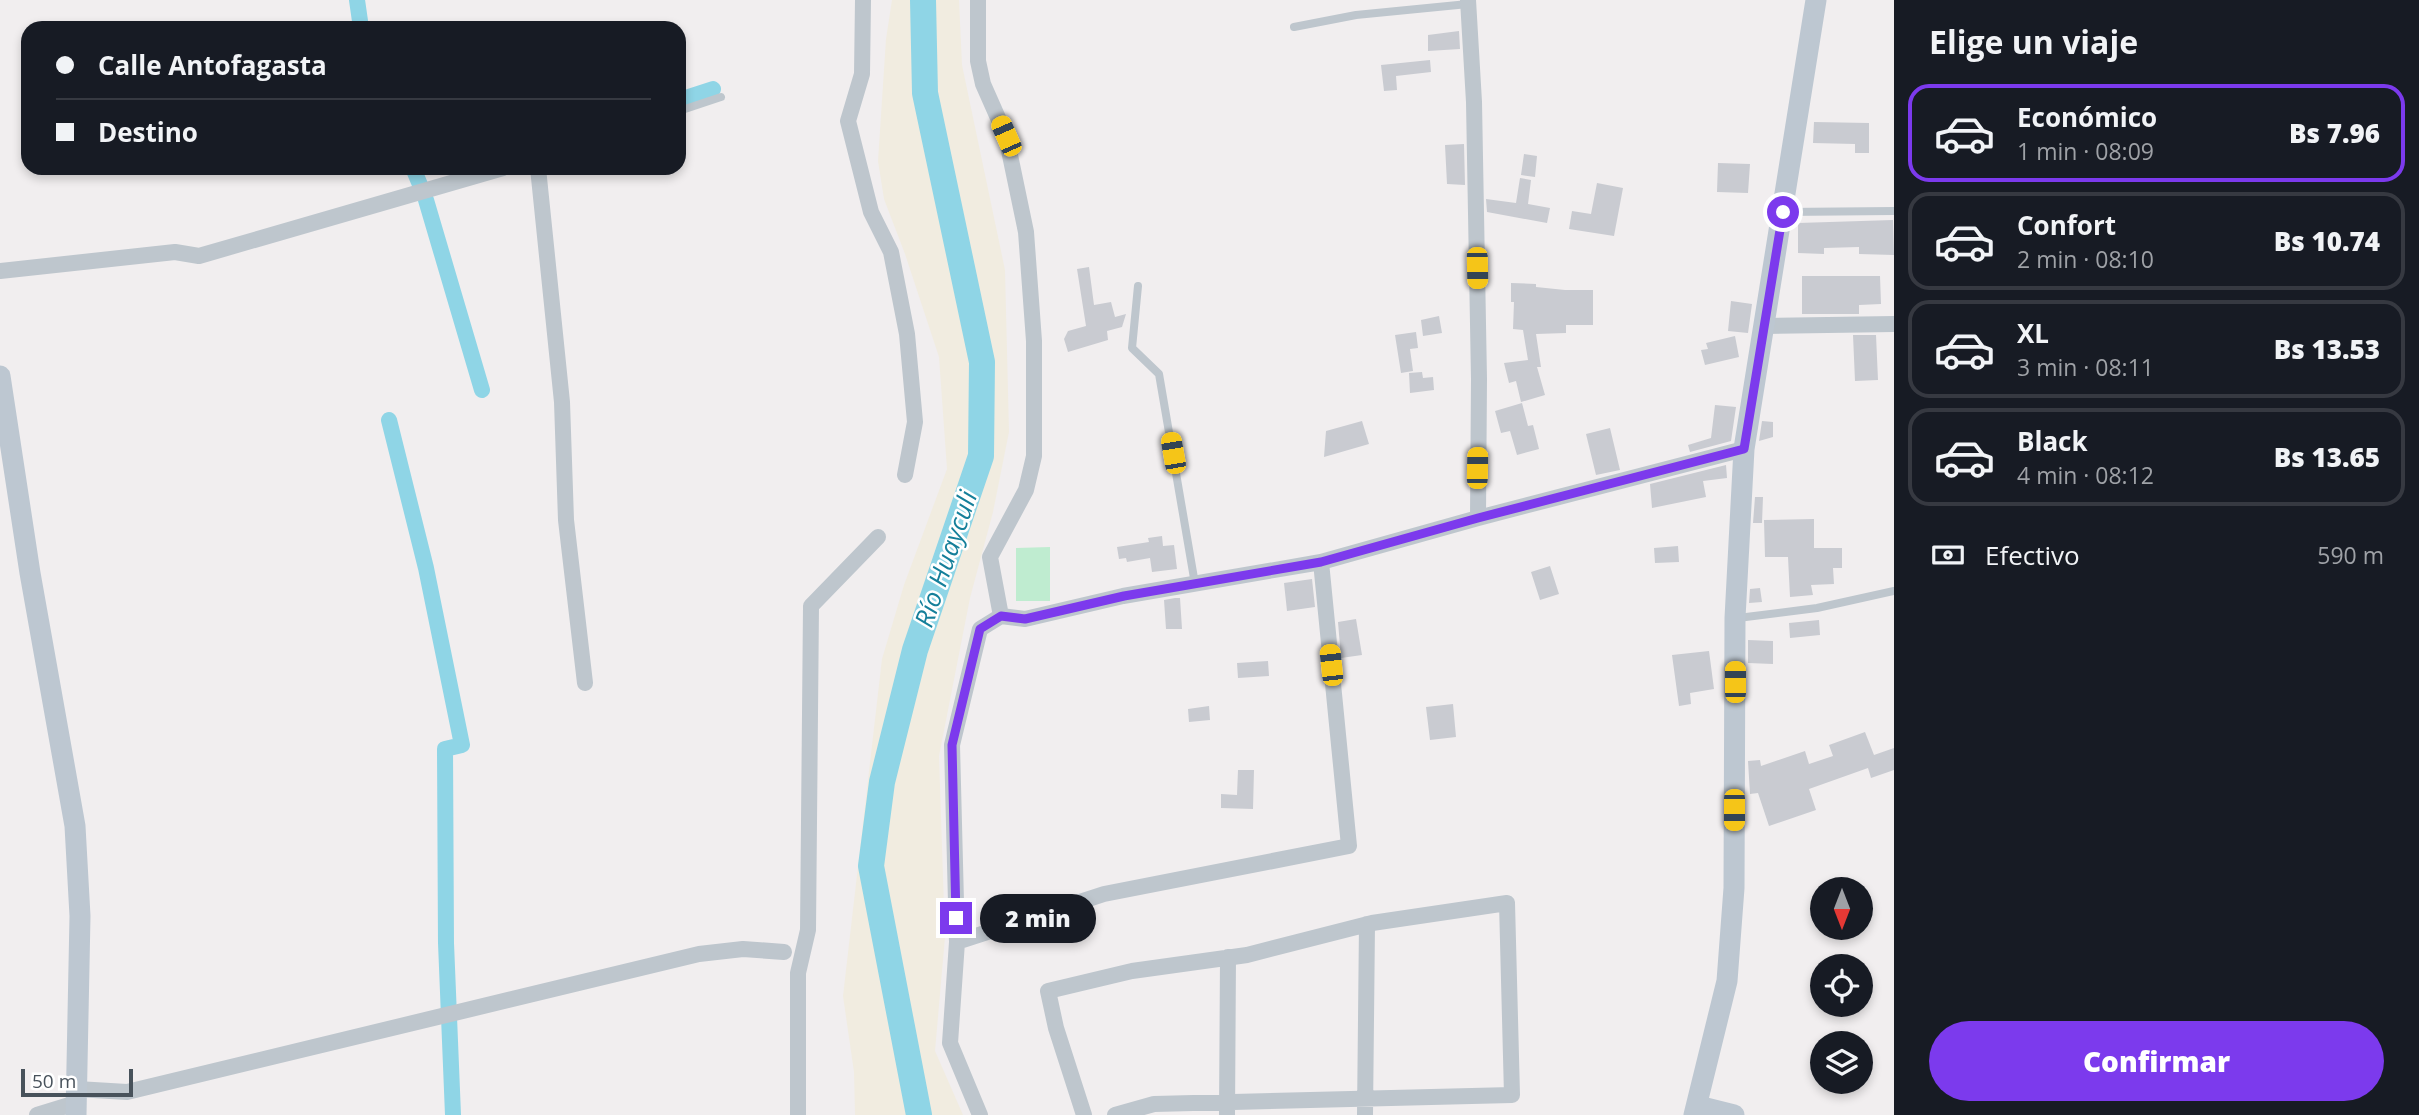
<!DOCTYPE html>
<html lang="es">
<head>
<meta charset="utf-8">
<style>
	:root { --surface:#171b24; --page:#242831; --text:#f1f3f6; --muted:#9ea1a6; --line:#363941; --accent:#7c3aed }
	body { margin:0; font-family:"Open Sans",sans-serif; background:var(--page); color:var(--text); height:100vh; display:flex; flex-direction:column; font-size:26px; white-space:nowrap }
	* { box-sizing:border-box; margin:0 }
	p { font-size:23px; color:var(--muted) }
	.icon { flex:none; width:38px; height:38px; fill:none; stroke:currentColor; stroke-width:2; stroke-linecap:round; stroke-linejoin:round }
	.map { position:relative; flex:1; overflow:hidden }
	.sheet { display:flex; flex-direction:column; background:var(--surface); width:525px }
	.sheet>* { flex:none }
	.top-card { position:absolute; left:21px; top:21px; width:665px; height:154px; border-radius:21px; box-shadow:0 4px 10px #0003; display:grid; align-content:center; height:154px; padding:0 35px; background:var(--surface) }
	.needle { width:46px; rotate:180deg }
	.buttons { position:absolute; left:1810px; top:877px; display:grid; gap:14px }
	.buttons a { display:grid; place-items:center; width:63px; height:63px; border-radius:50%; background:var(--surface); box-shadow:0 4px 10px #0003; font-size:35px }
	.scale { position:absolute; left:21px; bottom:18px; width:112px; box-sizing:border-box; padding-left:7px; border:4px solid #48525b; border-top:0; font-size:19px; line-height:24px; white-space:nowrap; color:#48525b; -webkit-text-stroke:5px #fff; paint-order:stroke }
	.end { position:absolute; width:32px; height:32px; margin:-16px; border:9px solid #7c3aed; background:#fff; box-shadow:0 0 0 4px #fff }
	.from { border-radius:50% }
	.bubble { position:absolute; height:49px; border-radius:24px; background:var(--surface); box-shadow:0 4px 10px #0003; font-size:23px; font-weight:800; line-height:49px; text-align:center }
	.car { position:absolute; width:21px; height:42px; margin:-21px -10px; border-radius:9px; box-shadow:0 0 5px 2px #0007; background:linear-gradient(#f5c518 24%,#345 0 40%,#f5c518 0 76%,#345 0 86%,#f5c518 0) }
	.top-card b { display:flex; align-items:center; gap:24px; height:66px; font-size:26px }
	.top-card b+b { border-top:2px solid var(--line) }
	.top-card i { width:18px; height:18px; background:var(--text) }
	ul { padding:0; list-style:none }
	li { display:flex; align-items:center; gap:21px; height:98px; margin:0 14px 10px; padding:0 21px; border:4px solid var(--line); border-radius:21px }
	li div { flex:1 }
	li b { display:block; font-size:26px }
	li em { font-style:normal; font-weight:800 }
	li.on { border-color:var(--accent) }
	li>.icon { width:63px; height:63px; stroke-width:1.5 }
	h2 { padding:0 35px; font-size:32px; line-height:84px }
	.pay { display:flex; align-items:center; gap:18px; height:77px; padding:0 35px; font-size:26px }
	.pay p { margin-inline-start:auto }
	.cta { display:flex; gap:14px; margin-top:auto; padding:14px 35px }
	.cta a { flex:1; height:80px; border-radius:42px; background:var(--accent); color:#fff; font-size:28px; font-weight:800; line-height:80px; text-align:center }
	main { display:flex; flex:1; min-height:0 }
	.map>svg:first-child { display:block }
	.green { fill:#bfecd0 }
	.sand { fill:#f1ece0 }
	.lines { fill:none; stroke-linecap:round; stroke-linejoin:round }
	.canal { stroke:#8fd5e6; stroke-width:16 }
	.river { stroke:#8fd5e6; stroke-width:26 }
	.building { fill:#c9cbd1 }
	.lane { stroke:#bec6cd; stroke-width:8 }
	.street { stroke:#bec6cd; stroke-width:16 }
	.secondary { stroke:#bdc7d1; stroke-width:21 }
	.route { stroke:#7c3aed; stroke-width:9 }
	.labels { text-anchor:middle; stroke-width:5; stroke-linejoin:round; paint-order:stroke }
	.water-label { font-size:26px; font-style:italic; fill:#157f9a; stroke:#fff }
</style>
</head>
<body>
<main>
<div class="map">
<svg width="1894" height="1115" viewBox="0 0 1894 1115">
	<rect width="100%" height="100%" fill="#f1eeef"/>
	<path class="green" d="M1050 547V601H1016V548Z"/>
	<path class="sand" d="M892 0H959L962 65 1005 270 1009 432 993 512 970 598 939 756 945 937 935 1051 963 1115H855L854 1072 843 996 882 659 904 585 947 469 939 357 905 254 884 199 878 161 886 39Z"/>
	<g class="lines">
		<path class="canal" d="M357 0 361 28
			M679 100 713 89
			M413 168 421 187
			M426 200 482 390
			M389 420 426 568 462 745 445 749 446 943 453 1115"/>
		<path class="river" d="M919 1115 871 866 882 782 915 650 981 456 982 362 925 93 923 0"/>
	</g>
	<path class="building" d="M1459 31 1460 49 1428 51V35Z
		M1430 60 1431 72 1396 76 1397 90 1384 91 1381 65Z
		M1814 122 1869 123V153H1855V144L1813 143Z
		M1464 144 1465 185 1447 184 1445 145Z
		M1524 154 1537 156 1535 177 1521 175Z
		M1718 163 1750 164 1748 193 1717 192Z
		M1520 178 1531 180 1528 204 1550 208 1547 223 1487 212 1486 199 1516 203Z
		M1597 183 1623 188 1614 236 1569 229 1572 211 1591 214Z
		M1893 220 1894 255 1859 254V247L1824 248V254L1798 253V223Z
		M1089 267 1094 305 1111 302 1115 317 1126 314 1122 327 1107 331 1108 340 1068 352 1064 339 1068 331 1086 326 1077 269Z
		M1802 276H1880L1881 304 1859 305V314H1802Z
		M1511 283 1536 284V287L1565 290H1593V325H1566V333L1536 334 1541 367H1537L1545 395 1521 402 1516 381 1509 383 1504 363 1528 360 1523 330 1513 329 1514 302H1511Z
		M1731 301 1752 304 1748 333 1728 331Z
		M1439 316 1442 333 1423 336 1421 320Z
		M1416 332 1418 348 1410 349 1413 371 1401 373 1395 335Z
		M1853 335H1876L1878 380 1855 381Z
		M1735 336 1739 357 1705 365 1701 350 1708 349 1706 343Z
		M1422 372 1423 378 1433 377 1434 390 1410 393 1409 373Z
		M1522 403 1528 426 1533 425 1539 449 1517 455 1510 431 1501 433 1495 411Z
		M1715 405 1736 407 1731 441 1690 452 1688 445 1711 438Z
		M1362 421 1369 444 1324 457 1326 431Z
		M1762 421 1773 422V437L1759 441Z
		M1610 428 1620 470 1596 475 1586 434Z
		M1726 465 1727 478 1703 481 1706 497 1652 508 1650 484Z
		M1755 497H1763L1762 523H1753Z
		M1814 519V548H1842V568H1833L1834 584 1811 585 1813 595 1790 597 1788 557H1765L1764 520Z
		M1162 536 1163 546 1174 545 1177 569 1152 572 1150 558 1127 562 1126 558 1119 559 1117 547 1149 542 1148 538Z
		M1678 546 1679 562 1655 563 1654 548Z
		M1550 566 1559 594 1540 600 1531 572Z
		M1312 579 1315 607 1287 611 1284 583Z
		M1760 588 1762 602 1749 603 1750 589Z
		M1175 598H1180L1182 629H1166L1164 600Z
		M1356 619 1362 655 1341 658 1338 622Z
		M1819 620 1820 635 1790 638 1789 623Z
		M1748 640 1773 641V664L1748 663Z
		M1709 651 1714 689 1690 693 1691 704 1679 706 1672 655Z
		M1268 661 1269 676 1238 678 1237 663Z
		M1453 704 1456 737 1430 740 1426 707Z
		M1209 706 1210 720 1189 722 1188 709Z
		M1865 732 1874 755 1894 748V770L1871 778 1868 768 1809 789 1816 810 1769 826 1758 793 1750 794 1748 761 1760 760 1761 766 1805 751 1809 764 1833 756 1829 745Z
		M1238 770H1254L1253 809 1221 808V794L1237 795Z"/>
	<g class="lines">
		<path class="lane" d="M1294 27 1356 15 1468 4
			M679 111 721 97
			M1783 212 1894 211
			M1138 286 1132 348 1159 374 1195 584
			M1738 618 1817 608 1894 591"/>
		<path class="street" d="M863 0 862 74 848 121 871 212 891 252 907 334 915 422 905 475
			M978 0V61L983 84 1006 136 1026 232 1034 341V456L1026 490 990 557 1001 616 1025 619 1123 596 1321 562 1478 518 1744 449
			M1468 0 1474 102 1479 379 1478 518
			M538 168 562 402 566 520 585 683
			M0 271 175 252 199 256 503 168
			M1763 326 1894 324
			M957 942 1104 894 1349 846 1321 562
			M77 1089 127 1092 699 954 743 949 784 952
			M37 1115 76 1103
			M798 1115V973L808 930 811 606 878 537
			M980 1115 950 1043 957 942 952 745 980 629 1001 616
			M1084 1115 1056 1028 1048 991 1132 971 1247 955 1372 923 1507 903 1512 1095 1154 1104 1115 1115
			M1227 1115 1228 957
			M1365 1115 1367 924"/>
		<path class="secondary" d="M0 376 30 573 75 826 80 916 76 1115
			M1698 1106 1734 1115
			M1694 1115 1727 981 1734 888 1735 618 1744 449 1816 0"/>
	</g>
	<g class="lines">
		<path class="route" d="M956 918 952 745 980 629 1001 616 1025 619 1124 596 1321 562 1478 518 1744 449 1783 212"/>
	</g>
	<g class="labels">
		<g class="water-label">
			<text transform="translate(946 559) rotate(-71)" y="9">Río Huayculi</text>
		</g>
	</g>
</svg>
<div class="buttons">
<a><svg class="needle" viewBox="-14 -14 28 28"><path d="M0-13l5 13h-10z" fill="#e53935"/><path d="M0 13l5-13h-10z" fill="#9ea1a6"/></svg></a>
<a><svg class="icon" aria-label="locate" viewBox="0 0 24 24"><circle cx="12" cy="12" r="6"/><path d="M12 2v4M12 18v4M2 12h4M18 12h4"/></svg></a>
<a><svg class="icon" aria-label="layers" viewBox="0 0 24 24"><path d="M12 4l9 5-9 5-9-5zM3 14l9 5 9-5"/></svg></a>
</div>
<div class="scale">50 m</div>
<i class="end from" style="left:1783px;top:212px"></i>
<i class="end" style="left:956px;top:918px"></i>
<div class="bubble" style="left:980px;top:894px;width:116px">2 min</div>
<i class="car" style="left:1006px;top:136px;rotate:336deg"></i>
<i class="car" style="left:1477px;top:268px;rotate:179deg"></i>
<i class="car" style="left:1173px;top:453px;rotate:350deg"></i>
<i class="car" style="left:1477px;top:468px;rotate:1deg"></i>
<i class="car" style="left:1331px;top:665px;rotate:354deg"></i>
<i class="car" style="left:1735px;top:682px;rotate:0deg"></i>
<i class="car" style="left:1734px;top:810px;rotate:180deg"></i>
<div class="top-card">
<b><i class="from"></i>Calle Antofagasta</b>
<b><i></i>Destino</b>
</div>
</div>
<section class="sheet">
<h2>Elige un viaje</h2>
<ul>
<li class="on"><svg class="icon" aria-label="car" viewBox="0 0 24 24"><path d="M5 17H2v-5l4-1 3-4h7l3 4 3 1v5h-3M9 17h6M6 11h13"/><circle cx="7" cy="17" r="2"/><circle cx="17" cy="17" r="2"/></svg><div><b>Económico</b><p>1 min · 08:09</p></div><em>Bs 7.96</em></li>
<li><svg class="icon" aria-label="car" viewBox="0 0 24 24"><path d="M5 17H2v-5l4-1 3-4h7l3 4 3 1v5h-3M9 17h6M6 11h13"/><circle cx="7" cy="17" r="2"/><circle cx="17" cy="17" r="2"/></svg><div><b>Confort</b><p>2 min · 08:10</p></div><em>Bs 10.74</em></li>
<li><svg class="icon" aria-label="car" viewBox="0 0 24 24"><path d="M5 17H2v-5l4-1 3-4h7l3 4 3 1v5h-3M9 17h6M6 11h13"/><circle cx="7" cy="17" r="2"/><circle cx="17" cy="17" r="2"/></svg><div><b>XL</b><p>3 min · 08:11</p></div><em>Bs 13.53</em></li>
<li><svg class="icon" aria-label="car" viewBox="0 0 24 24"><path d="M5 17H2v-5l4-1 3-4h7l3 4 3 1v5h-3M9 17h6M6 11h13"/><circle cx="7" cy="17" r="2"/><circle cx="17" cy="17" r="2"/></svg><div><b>Black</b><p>4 min · 08:12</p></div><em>Bs 13.65</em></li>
</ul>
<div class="pay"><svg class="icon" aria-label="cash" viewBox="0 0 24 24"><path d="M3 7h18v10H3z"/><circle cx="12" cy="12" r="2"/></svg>Efectivo<p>590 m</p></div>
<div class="cta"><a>Confirmar</a></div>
</section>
</main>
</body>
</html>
